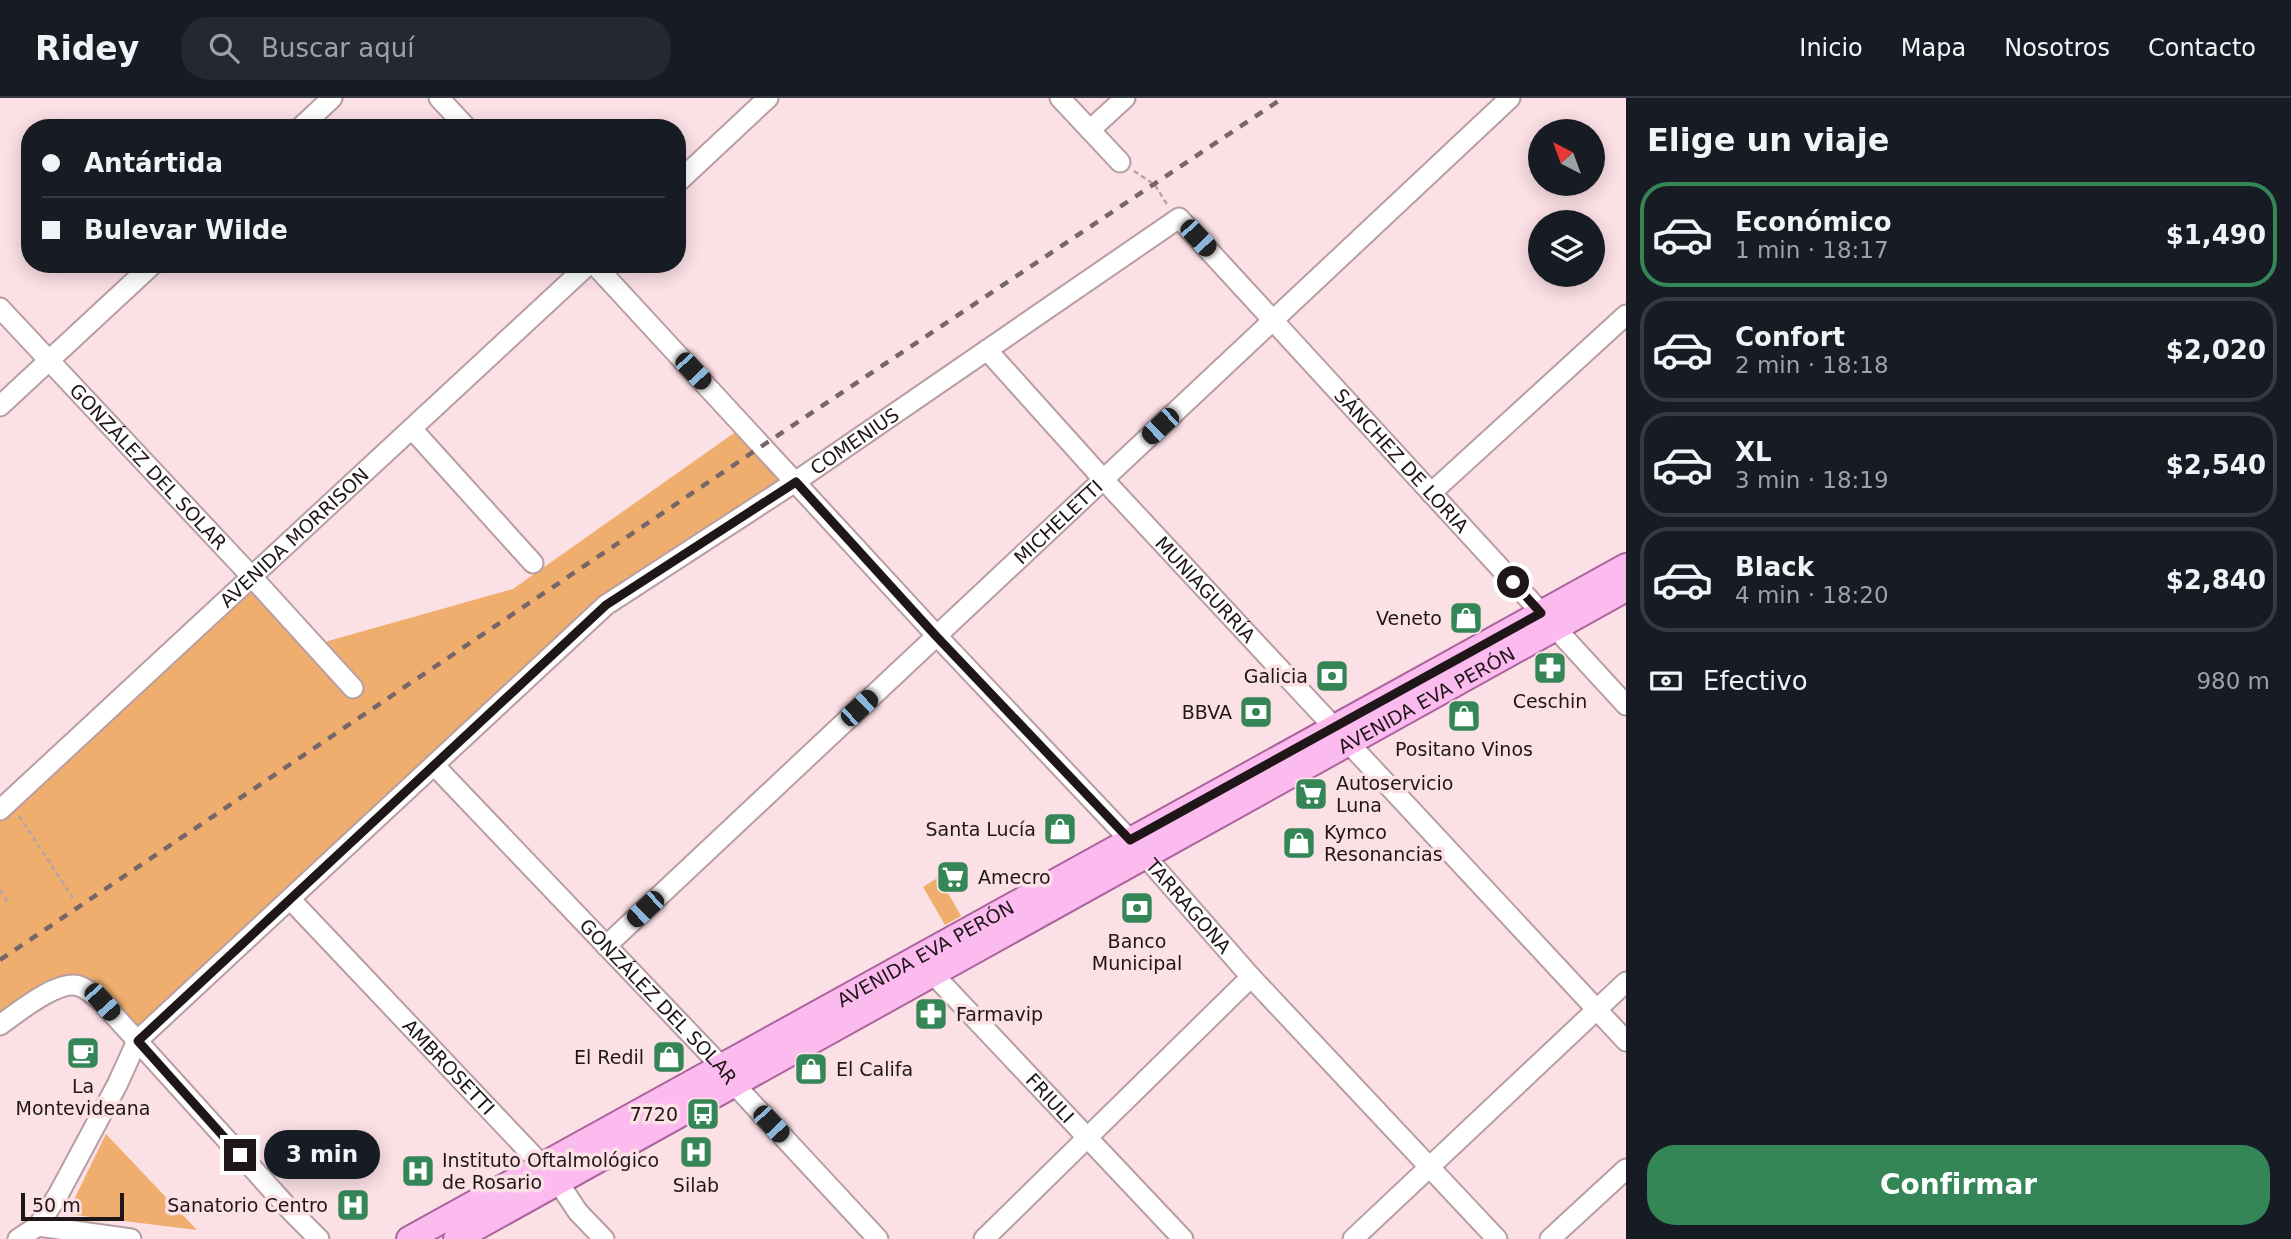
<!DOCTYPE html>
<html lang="es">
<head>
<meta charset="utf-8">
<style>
	:root { --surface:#171b24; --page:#242831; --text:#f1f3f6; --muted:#9ea1a6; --line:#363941; --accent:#358657 }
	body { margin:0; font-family:"DejaVu Sans",sans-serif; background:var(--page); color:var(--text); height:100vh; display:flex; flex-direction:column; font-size:26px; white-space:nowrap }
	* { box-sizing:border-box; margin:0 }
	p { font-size:23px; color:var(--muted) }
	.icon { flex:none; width:38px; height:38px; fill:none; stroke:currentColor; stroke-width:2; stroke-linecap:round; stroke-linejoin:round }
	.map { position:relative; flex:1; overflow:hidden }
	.details { display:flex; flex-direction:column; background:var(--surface); width:665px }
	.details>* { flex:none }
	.top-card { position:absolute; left:21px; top:21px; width:665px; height:154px; border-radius:28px; box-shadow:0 4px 18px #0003; display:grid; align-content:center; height:154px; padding:0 21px; background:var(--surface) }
	.needle { width:46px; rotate:319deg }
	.fabs { position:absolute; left:1528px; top:21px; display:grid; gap:14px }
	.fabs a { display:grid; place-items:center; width:77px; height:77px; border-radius:50%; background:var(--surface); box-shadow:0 4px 18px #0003; font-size:35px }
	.scale { position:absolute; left:21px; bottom:18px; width:103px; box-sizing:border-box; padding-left:7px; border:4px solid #1f1618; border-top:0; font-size:19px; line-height:24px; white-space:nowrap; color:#1f1618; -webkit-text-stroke:5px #fbe0e5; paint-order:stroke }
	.end { position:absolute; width:32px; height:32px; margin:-16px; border:9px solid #1f1618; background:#fff; box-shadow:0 0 0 4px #fff }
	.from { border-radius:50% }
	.bubble { position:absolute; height:49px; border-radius:24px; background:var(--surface); box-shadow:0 4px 18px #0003; font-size:23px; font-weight:700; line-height:49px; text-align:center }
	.car { position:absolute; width:21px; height:42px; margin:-21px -10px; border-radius:9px; box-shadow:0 0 5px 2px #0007; background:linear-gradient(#222 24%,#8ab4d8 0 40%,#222 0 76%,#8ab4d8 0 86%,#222 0) }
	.top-card b { display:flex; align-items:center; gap:24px; height:66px; font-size:26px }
	.top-card b+b { border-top:2px solid var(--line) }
	.top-card i { width:18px; height:18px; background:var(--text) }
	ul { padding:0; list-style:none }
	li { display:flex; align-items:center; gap:21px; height:105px; margin:0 14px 10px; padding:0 7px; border:4px solid var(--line); border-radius:28px }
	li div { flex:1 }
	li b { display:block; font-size:26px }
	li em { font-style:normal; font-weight:700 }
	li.selected { border-color:var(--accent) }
	li>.icon { width:63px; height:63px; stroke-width:1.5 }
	h2 { padding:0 21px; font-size:32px; line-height:84px }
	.pay { display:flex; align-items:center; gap:18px; height:77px; padding:0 21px; font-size:26px }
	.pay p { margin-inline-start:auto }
	.action { display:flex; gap:14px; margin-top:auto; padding:14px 21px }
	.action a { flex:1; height:80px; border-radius:28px; background:var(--accent); color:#fff; font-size:28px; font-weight:700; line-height:80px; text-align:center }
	header { display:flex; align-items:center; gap:42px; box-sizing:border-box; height:98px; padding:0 35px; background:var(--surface); border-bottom:2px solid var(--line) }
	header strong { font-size:33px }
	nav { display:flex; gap:38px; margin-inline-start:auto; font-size:24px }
	.search { width:490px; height:63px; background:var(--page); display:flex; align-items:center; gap:18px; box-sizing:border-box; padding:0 24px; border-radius:28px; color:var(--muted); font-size:26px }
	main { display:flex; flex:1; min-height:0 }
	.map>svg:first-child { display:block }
	.green { fill:#efae6e }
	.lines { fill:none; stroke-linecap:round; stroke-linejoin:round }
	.minor-casing { stroke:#b89ea3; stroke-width:23 }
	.major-casing { stroke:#ac649d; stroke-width:28 }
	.path { stroke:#b7a1a6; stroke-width:2.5; stroke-dasharray:5 3.5; stroke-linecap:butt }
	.minor { stroke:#fff; stroke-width:19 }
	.major { stroke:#fbbbef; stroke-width:24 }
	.rail { stroke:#766669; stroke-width:4.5; stroke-dasharray:9 9; stroke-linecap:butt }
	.route { stroke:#1f1618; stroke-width:9 }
	.labels { text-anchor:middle; stroke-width:7; stroke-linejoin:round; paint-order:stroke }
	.street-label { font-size:19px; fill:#1f1618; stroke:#fbe0e5 }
	.poi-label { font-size:19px; fill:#1f1618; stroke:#fbe0e5; text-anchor:end }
</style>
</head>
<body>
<header>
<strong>Ridey</strong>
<div class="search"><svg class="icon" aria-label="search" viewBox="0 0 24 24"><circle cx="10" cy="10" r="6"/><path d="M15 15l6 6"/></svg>Buscar aquí</div>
<nav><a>Inicio</a><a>Mapa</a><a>Nosotros</a><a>Contacto</a></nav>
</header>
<main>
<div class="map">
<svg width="1626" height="1141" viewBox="0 0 1626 1141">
	<rect width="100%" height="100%" fill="#fbe0e5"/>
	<path class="green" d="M744 328 795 384 606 507 137 943 78 887 0 927V712L252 479 314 547 513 491Z
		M939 779 961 818 945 827 923 789Z
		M106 1036 197 1132 67 1116Z"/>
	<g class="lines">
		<defs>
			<g id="minor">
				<path d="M439 0 467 30"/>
				<path d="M1060 0 1120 64"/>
				<path d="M300 30 332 0"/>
				<path d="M1090 32 1125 0"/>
				<path d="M677 85 768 0"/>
				<path id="s1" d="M594 166 937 538 1145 758 1251 879 1497 1141"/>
				<path id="s2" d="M0 210 252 479 353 590"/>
				<path id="s3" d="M987 252 1103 381 1626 943"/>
				<path d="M0 308 153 166"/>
				<path d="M412 331 533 465"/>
				<path d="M1431 395 1626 217"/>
				<path id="s4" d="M434 667 722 969 735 987 878 1141"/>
				<path id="s5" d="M0 712 589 166"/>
				<path id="s6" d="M290 801 558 1084 578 1114 604 1141"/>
				<path id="s7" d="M606 848 1510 0"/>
				<path id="s8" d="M924 869 933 876 1183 1141"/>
				<path d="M0 927C17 915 58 881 79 888 88 891 95 898 102 904L292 1114 319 1141"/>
				<path d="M38 1128 131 1141"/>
				<path id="s9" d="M18 1141 38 1128 58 1097 117 987 137 943 606 507 795 384 1179 120 1626 607"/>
				<path d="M984 1141 1251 879"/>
				<path d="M1353 1141 1626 884"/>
				<path d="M1550 1141 1626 1071"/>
			</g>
			<g id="major">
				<path id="s10" d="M409 1141 1626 468"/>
				<path id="s11" d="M456 1141 1626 491"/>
			</g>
		</defs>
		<use href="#minor" class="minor-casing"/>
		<use href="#major" class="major-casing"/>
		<path class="path" d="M1134 73 1155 87 1168 108
			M19 718 73 800
			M0 792 8 804"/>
		<use href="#minor" class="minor"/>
		<use href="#major" class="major"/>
		<path class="rail" d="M0 862 762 348 1283 0"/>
	</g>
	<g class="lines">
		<path class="route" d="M240 1057 138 943 606 507 796 384 936 538 1130 742 1541 515 1513 484"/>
	</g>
	<defs>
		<symbol id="shop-square" viewBox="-11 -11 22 22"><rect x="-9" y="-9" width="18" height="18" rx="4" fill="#358657" stroke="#fbe0e5"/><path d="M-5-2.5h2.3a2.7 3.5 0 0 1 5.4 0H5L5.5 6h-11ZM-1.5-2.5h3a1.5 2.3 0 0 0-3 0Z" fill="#fff"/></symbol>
		<symbol id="pharmacy-square" viewBox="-11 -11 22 22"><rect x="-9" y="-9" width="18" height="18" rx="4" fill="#358657" stroke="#fbe0e5"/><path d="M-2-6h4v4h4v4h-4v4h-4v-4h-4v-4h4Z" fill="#fff"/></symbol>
		<symbol id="bank-square" viewBox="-11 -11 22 22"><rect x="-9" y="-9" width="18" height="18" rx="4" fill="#358657" stroke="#fbe0e5"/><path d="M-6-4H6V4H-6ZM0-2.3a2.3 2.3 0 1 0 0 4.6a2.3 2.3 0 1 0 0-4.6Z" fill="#fff"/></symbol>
		<symbol id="supermarket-square" viewBox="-11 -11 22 22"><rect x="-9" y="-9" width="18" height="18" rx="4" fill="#358657" stroke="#fbe0e5"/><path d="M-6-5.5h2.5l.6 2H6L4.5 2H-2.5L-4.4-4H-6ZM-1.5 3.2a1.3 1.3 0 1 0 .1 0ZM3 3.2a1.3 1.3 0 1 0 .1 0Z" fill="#fff"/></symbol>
		<symbol id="cafe-square" viewBox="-11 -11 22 22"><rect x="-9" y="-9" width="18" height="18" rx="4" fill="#358657" stroke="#fbe0e5"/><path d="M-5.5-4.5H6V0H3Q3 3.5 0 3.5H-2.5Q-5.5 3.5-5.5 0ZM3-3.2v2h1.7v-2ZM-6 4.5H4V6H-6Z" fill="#fff"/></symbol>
		<symbol id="bus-square" viewBox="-11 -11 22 22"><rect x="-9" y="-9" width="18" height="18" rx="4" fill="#358657" stroke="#fbe0e5"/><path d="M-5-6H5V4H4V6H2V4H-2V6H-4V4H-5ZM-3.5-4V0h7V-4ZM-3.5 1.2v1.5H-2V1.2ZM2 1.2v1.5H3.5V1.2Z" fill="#fff"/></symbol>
		<symbol id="hospital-square" viewBox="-11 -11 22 22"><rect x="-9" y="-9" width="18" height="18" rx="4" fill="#358657" stroke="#fbe0e5"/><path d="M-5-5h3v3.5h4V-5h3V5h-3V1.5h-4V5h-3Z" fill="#fff"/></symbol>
	</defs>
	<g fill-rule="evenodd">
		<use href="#shop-square" x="1447" y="501" width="38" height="38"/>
		<use href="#pharmacy-square" x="1531" y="551" width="38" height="38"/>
		<use href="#bank-square" x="1313" y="559" width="38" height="38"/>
		<use href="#bank-square" x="1237" y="595" width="38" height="38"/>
		<use href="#shop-square" x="1445" y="599" width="38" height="38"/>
		<use href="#supermarket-square" x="1292" y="677" width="38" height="38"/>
		<use href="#shop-square" x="1041" y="712" width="38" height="38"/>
		<use href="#shop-square" x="1280" y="726" width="38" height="38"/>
		<use href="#supermarket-square" x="934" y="760" width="38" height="38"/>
		<use href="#bank-square" x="1118" y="791" width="38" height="38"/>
		<use href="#pharmacy-square" x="912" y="897" width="38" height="38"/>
		<use href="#cafe-square" x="64" y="936" width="38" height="38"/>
		<use href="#shop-square" x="650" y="940" width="38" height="38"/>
		<use href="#shop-square" x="792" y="952" width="38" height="38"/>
		<use href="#bus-square" x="684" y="997" width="38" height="38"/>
		<use href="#hospital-square" x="677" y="1035" width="38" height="38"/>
		<use href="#hospital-square" x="399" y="1054" width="38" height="38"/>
		<use href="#hospital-square" x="334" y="1088" width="38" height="38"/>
	</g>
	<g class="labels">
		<g class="street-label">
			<text dy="7" stroke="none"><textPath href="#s9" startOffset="1172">COMENIUS</textPath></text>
			<text dy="7" stroke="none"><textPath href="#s9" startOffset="1895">SÁNCHEZ DE LORIA</textPath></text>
			<text dy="7" stroke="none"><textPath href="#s2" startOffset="217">GONZÁLEZ DEL SOLAR</textPath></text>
			<text dy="7" stroke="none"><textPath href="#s7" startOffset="620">MICHELETTI</textPath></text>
			<text dy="7" stroke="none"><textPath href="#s5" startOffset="401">AVENIDA MORRISON</textPath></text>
			<text dy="7" stroke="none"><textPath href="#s3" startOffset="324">MUNIAGURRÍA</textPath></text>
			<text dy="7" stroke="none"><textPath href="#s11" startOffset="1110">AVENIDA EVA PERÓN</textPath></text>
			<text dy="7" stroke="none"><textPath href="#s1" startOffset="875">TARRAGONA</textPath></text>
			<text dy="7" stroke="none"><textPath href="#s10" startOffset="590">AVENIDA EVA PERÓN</textPath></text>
			<text dy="7" stroke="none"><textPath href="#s4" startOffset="326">GONZÁLEZ DEL SOLAR</textPath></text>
			<text dy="7" stroke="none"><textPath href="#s6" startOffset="231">AMBROSETTI</textPath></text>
			<text dy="7" stroke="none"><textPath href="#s8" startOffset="182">FRIULI</textPath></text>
		</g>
		<g class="poi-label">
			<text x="1442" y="527">Veneto</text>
			<text x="1308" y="585">Galicia</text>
			<text x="1550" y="610" text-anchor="middle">Ceschin</text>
			<text x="1232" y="621">BBVA</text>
			<text x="1464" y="658" text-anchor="middle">Positano Vinos</text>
			<text x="1336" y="692" text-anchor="start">Autoservicio<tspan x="1336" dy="22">Luna</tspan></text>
			<text x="1036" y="738">Santa Lucía</text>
			<text x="1324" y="741" text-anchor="start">Kymco<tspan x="1324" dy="22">Resonancias</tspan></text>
			<text x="978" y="786" text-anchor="start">Amecro</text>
			<text x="1137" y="850" text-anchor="middle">Banco<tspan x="1137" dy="22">Municipal</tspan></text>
			<text x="956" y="923" text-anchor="start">Farmavip</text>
			<text x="644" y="966">El Redil</text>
			<text x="836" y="978" text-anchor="start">El Califa</text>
			<text x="83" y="995" text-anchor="middle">La<tspan x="83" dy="22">Montevideana</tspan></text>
			<text x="678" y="1023">7720</text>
			<text x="442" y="1069" text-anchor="start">Instituto Oftalmológico<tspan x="442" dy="22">de Rosario</tspan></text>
			<text x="696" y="1094" text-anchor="middle">Silab</text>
			<text x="328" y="1114">Sanatorio Centro</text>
		</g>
	</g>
</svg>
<div class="fabs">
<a><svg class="needle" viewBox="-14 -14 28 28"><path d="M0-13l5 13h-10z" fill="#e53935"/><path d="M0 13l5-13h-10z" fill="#9ea1a6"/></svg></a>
<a><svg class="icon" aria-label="layers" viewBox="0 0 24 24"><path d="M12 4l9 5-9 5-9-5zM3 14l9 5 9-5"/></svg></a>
</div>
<div class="scale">50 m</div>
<i class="end from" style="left:1513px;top:484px"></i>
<i class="end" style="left:240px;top:1057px"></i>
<div class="bubble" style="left:264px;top:1032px;width:116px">3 min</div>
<i class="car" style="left:1198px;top:140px;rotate:137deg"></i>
<i class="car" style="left:693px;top:273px;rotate:137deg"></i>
<i class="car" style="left:1160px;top:328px;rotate:227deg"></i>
<i class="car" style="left:859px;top:610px;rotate:47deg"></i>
<i class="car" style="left:645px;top:811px;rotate:227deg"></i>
<i class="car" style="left:102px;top:904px;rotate:138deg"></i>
<i class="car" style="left:771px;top:1026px;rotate:137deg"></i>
<div class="top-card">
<b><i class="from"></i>Antártida</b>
<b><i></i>Bulevar Wilde</b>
</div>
</div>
<section class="details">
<h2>Elige un viaje</h2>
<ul>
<li class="selected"><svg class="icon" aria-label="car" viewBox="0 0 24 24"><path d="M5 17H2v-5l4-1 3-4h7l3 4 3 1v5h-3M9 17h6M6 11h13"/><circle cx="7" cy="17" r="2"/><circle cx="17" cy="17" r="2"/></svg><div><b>Económico</b><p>1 min · 18:17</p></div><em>$1,490</em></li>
<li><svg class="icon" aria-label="car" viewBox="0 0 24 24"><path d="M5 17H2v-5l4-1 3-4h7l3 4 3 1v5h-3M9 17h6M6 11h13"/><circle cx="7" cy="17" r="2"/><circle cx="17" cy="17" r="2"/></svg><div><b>Confort</b><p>2 min · 18:18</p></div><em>$2,020</em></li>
<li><svg class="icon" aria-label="car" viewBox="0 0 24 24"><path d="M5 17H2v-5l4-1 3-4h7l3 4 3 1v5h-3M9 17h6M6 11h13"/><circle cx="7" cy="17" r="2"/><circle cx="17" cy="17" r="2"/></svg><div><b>XL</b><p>3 min · 18:19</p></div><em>$2,540</em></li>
<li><svg class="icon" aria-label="car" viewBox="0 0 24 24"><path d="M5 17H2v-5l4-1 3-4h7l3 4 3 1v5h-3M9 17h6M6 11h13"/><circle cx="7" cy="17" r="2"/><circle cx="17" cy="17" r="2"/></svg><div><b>Black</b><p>4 min · 18:20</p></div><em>$2,840</em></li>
</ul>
<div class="pay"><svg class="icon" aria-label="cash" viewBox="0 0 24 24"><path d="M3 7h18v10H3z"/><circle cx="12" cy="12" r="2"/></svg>Efectivo<p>980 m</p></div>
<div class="action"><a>Confirmar</a></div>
</section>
</main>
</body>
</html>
